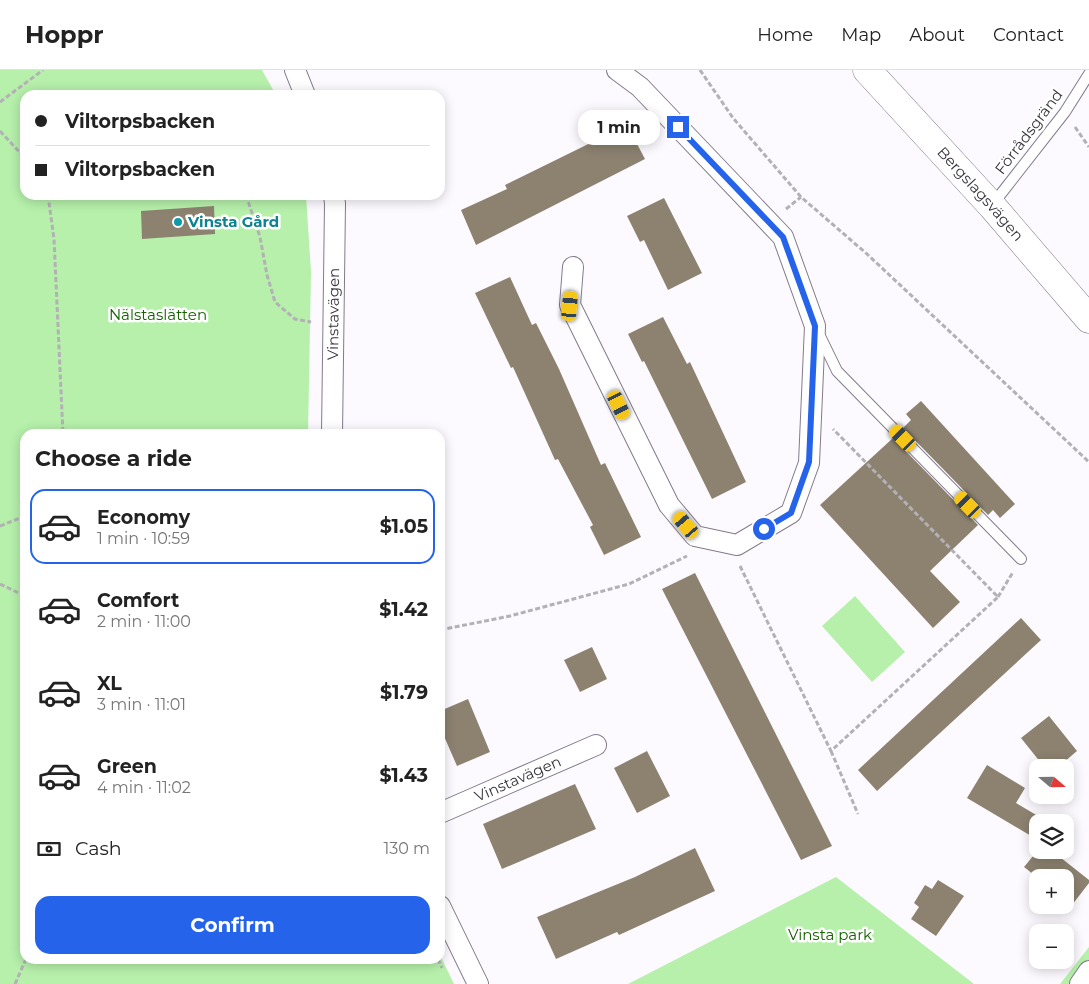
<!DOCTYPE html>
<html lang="en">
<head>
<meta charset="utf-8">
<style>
	:root { --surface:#fff; --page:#f6f6f6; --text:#222; --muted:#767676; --line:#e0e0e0; --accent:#2563eb }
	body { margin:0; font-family:Montserrat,sans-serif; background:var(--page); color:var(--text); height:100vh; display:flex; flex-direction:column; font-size:19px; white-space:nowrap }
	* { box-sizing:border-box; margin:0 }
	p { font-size:16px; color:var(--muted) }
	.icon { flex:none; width:28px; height:28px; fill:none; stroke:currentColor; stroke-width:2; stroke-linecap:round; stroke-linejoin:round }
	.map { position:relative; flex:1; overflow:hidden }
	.panel { position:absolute; left:20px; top:359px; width:425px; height:535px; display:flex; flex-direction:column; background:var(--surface); border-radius:15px; box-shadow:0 2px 12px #0003 }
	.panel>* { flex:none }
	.guide { position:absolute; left:20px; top:20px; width:425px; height:110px; border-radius:15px; box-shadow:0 2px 12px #0003; display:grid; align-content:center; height:110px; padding:0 15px; background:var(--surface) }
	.needle { width:32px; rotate:110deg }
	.fabs { position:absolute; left:1029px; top:689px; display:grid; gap:10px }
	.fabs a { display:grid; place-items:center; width:45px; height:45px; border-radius:10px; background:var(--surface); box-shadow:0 2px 12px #0003; font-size:25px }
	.end { position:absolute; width:22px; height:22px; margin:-11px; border:6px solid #2563eb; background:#fff; box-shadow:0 0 0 2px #fff }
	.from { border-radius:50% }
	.bubble { position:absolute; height:35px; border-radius:15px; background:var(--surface); box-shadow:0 2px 12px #0003; font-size:16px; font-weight:700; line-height:35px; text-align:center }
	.car { position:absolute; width:15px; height:30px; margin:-15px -8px; border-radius:6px; box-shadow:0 0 4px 1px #0007; background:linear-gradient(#f5c518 24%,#345 0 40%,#f5c518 0 76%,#345 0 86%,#f5c518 0) }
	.guide b { display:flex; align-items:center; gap:18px; height:48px; font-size:19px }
	.guide b+b { border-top:1px solid var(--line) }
	.guide i { width:12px; height:12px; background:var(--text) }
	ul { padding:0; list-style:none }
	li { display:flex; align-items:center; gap:15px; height:75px; margin:0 10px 8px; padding:0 5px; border:2px solid transparent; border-radius:15px }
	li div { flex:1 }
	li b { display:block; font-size:19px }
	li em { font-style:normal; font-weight:700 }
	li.selected { border-color:var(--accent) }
	li>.icon { width:45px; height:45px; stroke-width:1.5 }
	h2 { padding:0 15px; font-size:22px; line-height:60px }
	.pay { display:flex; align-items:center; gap:12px; height:55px; padding:0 15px; font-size:19px }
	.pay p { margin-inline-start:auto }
	.primary-button { display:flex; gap:10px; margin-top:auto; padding:10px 15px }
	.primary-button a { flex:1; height:58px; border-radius:15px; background:var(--accent); color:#fff; font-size:20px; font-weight:700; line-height:58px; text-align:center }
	header { display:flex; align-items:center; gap:30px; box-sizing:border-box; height:70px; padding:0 25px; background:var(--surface); border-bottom:1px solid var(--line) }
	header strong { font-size:24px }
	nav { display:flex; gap:28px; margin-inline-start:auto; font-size:18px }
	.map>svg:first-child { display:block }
	.green { fill:#b6f0ab }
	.building { fill:#8d8270 }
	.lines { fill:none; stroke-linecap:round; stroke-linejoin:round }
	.lane-casing { stroke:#837a8c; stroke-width:12 }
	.street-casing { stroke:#837a8c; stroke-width:22 }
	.secondary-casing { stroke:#837a8c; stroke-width:29 }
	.path { stroke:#b3b0b6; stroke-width:3; stroke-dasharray:5 2.5; stroke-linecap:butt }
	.lane { stroke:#fff; stroke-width:10 }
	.street { stroke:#fff; stroke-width:20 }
	.secondary { stroke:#fff; stroke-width:28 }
	.route { stroke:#2563eb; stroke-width:6 }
	.culture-dot { fill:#0f9aa8; stroke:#fff; stroke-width:2 }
	.labels { text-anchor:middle; stroke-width:5; stroke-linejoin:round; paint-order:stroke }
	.street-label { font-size:15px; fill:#37333b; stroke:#fff }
	.culture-label { font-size:15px; font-weight:bold; fill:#0d838f; stroke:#fff; text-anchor:start }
	.park-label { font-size:15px; fill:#166100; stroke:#fff }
</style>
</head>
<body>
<header>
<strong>Hoppr</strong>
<nav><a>Home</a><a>Map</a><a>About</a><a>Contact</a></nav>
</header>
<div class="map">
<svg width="1089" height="914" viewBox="0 0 1089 914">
	<rect width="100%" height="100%" fill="#fcfafe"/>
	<path class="green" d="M0 0H262L276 25H25V125H306L311 202 308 364H25V889H440V885L454 914H0Z
		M855 526 905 582 872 612 822 556Z
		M836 807 974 914H628Z
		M1089 877V914H1060Z"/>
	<path class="building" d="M627 55 645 89 476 175 461 140 507 119 505 115Z
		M664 128 702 203 668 220 644 170 640 172 627 146Z
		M214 136 215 164 142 169 141 141Z
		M510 207 532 255 536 253 559 299 601 395 605 393 641 467 604 485 590 457 593 455 558 389 555 390 513 297 511 298 475 223Z
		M663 247 687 294 690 292 746 412 712 429 644 291 642 292 628 264Z
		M921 331 1015 434 1000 448 993 440 988 445 903 358 911 350 906 344Z
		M893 368 978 455 930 501 960 532 933 558 820 435Z
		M695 503 832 776 801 790 662 519Z
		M1021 548 1041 570 877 721 858 700Z
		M592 577 607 609 580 622 564 590Z
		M468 629 490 682 457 696 440 657V641Z
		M1049 646 1077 681 1057 698H1045L1021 668Z
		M647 681 670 726 637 743 614 698Z
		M987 695 1025 718 1016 733 1038 746V770L967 728Z
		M575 714 596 759 502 799 483 754Z
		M695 778 715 821 619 865 617 862 556 889 537 847 635 807Z
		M1038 780H1051L1089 810V813L1072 835 1065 830V808H1038L1024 797Z
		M938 810 964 826 936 866 911 849 919 837 914 833 925 815 932 819Z"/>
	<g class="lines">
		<defs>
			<path id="lane" d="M993 134 1065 42 1089 4
				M819 264 837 301 1021 489"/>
			<g id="street">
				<path d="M295 0 305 25"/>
				<path d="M573 197 570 235 669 435 695 466 737 475 791 443 809 393 815 256 783 167 640 17 617 0"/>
				<path id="s1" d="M332 364 335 134 334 125"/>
				<path id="s2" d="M440 743 596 675"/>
				<path d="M440 836 478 914"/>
				<path d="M1080 914 1089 901"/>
			</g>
			<g id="secondary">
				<path id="s3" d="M867 0 992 136 1089 249"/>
			</g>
		</defs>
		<use href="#lane" class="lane-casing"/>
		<use href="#street" class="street-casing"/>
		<use href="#secondary" class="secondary-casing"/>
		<path class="path" d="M700 0 733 48 801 127 867 184 1089 392
			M0 32 43 0
			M1075 57 1089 77
			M0 61 25 88
			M48 125 54 169 63 364
			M240 125 245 128
			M246 125 260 167 267 205 275 232 295 249 311 252
			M786 139 801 127
			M0 456 25 446
			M740 496 831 681 998 527 833 359
			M0 514 25 526
			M998 527 1013 502
			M440 560 510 546 629 514 687 486
			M831 681 858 744
			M438 889 442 898
			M15 914 26 889"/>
		<use href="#lane" class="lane"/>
		<use href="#street" class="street"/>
		<use href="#secondary" class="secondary"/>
	</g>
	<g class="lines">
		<path class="route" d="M678 57 783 167 815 256 809 392 791 443 764 459"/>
	</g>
	<circle class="culture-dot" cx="178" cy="152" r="5"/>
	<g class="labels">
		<g class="street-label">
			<text transform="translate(1029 62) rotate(-53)" y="5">Förrådsgränd</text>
			<text dy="5" stroke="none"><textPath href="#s3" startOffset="168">Bergslagsvägen</textPath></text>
			<text dy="5" stroke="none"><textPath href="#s1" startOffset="120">Vinstavägen</textPath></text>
			<text dy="5" stroke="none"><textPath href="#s2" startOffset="85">Vinstavägen</textPath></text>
		</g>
		<g class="culture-label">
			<text x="188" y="157">Vinsta Gård</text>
		</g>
		<g class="park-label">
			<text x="158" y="250">Nälstaslätten</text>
			<text x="830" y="870">Vinsta park</text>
		</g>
	</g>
</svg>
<div class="fabs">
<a><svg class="needle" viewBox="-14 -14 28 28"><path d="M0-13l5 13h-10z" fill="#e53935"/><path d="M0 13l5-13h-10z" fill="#767676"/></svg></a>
<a><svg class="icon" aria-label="layers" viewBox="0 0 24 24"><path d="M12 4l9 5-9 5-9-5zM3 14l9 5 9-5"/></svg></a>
<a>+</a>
<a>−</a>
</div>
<i class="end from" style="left:764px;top:459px"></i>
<i class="end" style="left:678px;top:57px"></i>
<div class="bubble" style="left:578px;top:40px;width:82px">1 min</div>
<i class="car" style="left:570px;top:236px;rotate:5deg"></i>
<i class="car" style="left:619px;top:335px;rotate:154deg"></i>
<i class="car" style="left:903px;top:368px;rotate:316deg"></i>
<i class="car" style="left:968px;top:435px;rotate:316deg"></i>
<i class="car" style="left:686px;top:455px;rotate:320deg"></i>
<div class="guide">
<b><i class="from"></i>Viltorpsbacken</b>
<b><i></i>Viltorpsbacken</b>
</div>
<section class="panel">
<h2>Choose a ride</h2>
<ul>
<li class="selected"><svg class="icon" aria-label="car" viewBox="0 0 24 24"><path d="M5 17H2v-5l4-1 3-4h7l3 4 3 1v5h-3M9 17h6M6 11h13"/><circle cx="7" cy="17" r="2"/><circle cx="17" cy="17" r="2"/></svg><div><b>Economy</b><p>1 min · 10:59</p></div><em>$1.05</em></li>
<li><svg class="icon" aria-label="car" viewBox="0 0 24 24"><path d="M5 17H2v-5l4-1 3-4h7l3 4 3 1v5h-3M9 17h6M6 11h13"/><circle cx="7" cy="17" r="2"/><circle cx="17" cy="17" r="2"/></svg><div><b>Comfort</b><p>2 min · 11:00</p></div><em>$1.42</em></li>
<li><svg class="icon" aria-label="car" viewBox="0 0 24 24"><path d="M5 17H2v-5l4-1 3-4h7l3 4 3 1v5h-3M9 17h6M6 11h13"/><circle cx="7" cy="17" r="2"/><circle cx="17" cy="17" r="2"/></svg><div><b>XL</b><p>3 min · 11:01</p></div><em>$1.79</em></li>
<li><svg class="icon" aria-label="car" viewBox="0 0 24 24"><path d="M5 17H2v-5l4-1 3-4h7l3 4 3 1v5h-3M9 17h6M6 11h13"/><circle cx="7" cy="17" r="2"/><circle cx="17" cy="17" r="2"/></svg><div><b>Green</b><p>4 min · 11:02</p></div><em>$1.43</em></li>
</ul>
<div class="pay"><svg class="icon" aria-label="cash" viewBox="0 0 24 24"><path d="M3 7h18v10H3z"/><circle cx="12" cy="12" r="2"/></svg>Cash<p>130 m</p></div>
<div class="primary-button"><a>Confirm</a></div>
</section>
</div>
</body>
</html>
